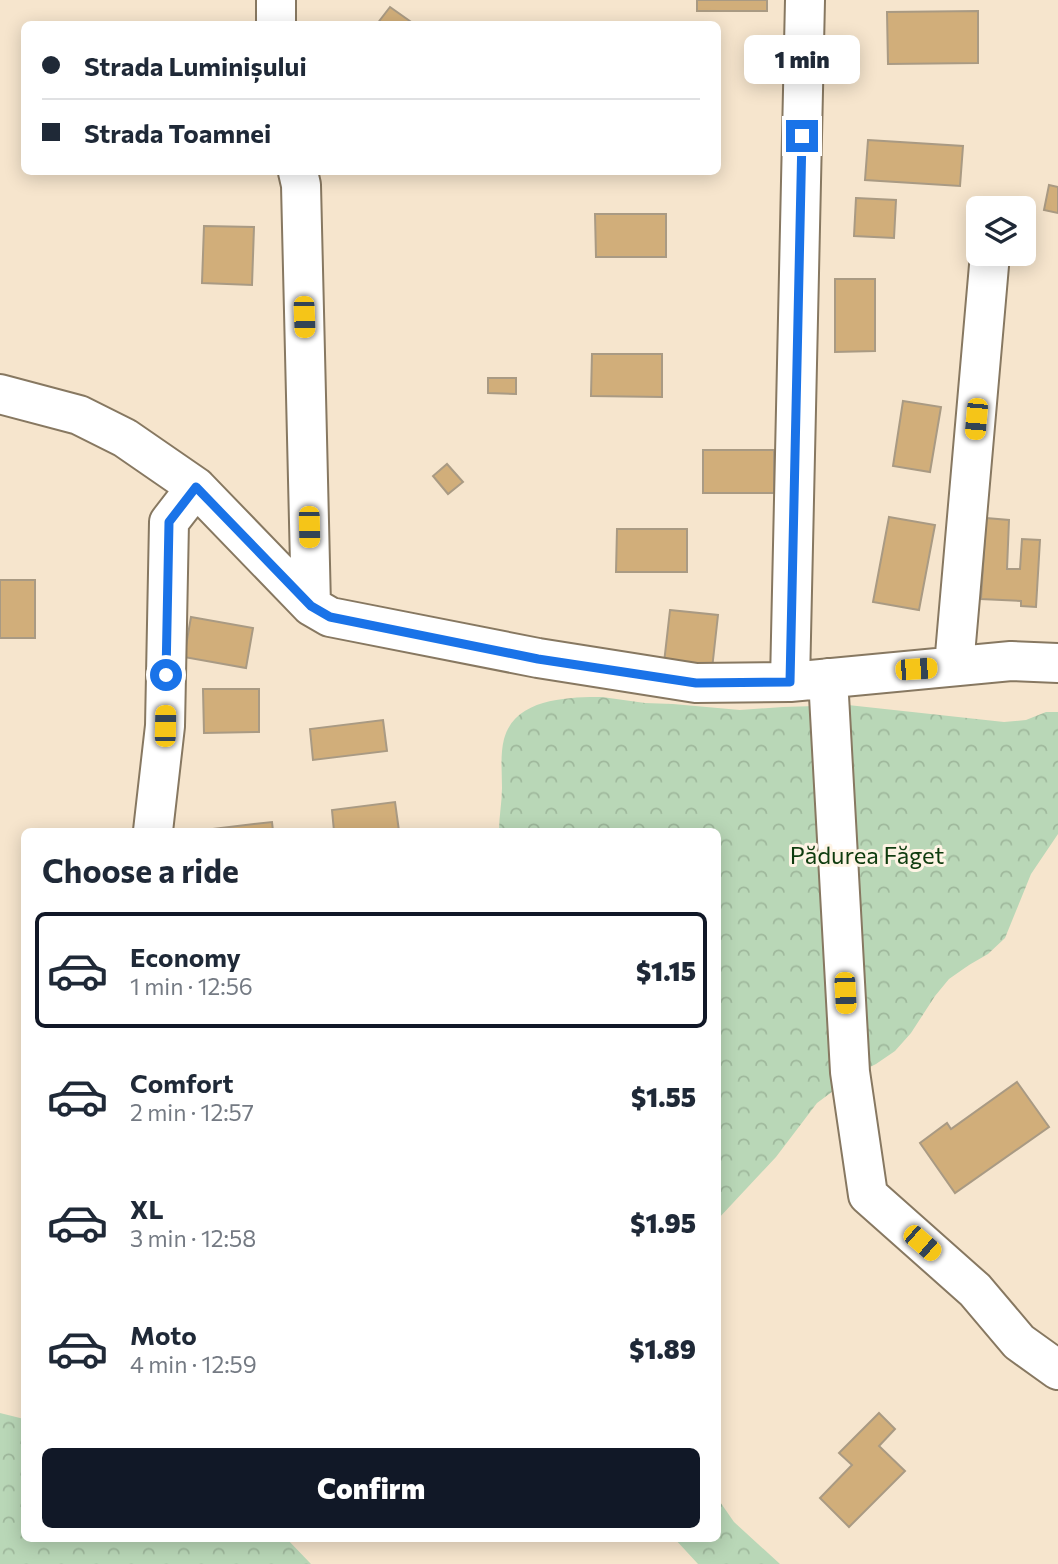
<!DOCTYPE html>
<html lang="en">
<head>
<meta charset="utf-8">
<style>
	:root { --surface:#fff; --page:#f6f6f7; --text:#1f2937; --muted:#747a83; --line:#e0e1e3; --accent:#111827 }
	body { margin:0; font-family:Commissioner,sans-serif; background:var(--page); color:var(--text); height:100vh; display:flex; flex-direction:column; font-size:26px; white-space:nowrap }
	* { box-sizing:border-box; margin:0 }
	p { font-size:23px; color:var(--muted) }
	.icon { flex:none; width:38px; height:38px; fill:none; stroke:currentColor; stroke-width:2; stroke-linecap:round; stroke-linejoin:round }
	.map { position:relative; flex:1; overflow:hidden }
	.side { position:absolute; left:21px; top:828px; width:700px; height:714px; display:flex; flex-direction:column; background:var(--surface); border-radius:10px; box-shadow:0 4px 18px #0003 }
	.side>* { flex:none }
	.hud { position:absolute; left:21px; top:21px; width:700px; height:154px; border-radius:10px; box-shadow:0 4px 18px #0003; display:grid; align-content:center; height:154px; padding:0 21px; background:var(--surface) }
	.buttons { position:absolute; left:966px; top:196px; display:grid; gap:14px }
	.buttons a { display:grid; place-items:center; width:70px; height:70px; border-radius:10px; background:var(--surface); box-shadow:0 4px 18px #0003; font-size:35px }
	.end { position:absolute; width:32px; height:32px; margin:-16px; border:9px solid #1a73e8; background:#fff; box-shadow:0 0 0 4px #fff }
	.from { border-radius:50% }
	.bubble { position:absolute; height:49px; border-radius:10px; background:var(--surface); box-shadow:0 4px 18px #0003; font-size:23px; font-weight:800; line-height:49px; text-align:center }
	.car { position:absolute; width:21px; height:42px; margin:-21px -10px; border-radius:9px; box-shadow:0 0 5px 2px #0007; background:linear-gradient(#f5c518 24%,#345 0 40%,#f5c518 0 76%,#345 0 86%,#f5c518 0) }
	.hud b { display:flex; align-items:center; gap:24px; height:66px; font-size:26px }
	.hud b+b { border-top:2px solid var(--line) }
	.hud i { width:18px; height:18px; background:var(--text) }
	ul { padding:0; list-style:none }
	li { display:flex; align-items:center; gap:21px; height:116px; margin:0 14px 10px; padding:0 7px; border:4px solid transparent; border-radius:10px }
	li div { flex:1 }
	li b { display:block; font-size:26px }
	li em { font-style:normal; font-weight:800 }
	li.current { border-color:var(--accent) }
	li>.icon { width:63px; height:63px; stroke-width:1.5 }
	h2 { padding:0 21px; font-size:32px; line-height:84px }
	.cta { display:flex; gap:14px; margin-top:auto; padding:14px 21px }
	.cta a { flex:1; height:80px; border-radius:10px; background:var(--accent); color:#fff; font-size:28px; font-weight:800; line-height:80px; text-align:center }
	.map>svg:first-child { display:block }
	.forest { fill:url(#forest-crowns) }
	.building { fill:#d1ae7a; stroke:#a99a83; stroke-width:2 }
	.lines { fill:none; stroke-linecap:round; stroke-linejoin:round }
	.minor-casing { stroke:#877861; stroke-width:42 }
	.minor { stroke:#fff; stroke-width:38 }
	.route { stroke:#1a73e8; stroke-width:9 }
	.labels { text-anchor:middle; stroke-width:6; stroke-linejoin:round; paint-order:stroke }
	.park-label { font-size:24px; fill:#0e3b0e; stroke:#fef4e5 }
</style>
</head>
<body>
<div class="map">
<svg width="1058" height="1564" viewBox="0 0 1058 1564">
	<defs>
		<pattern id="forest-crowns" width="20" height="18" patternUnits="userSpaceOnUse" patternTransform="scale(1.75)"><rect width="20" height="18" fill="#b9d7b7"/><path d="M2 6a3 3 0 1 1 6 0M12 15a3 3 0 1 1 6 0" fill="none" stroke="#9fb89c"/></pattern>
	</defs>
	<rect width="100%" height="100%" fill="#f6e5cd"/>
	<path class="forest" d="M602 697 645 703 673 704 740 710 783 707 848 705 1004 722 1026 720 1046 712H1058V834L1031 874 1005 938 988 954 969 965 949 979 935 996 911 1033 895 1051 876 1064 856 1074 817 1103 776 1157 718 1219V831H499C499 816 502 802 502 788 502 771 500 755 504 739 515 698 568 697 602 697Z
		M0 1413 24 1419V1538H286L311 1564H0Z
		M718 1499 734 1522 780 1564H698L674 1538H718Z"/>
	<path class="building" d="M697 0H767V11H697Z
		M390 7 414 24H377Z
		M978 11V63L888 64 887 12Z
		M868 140 963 146 960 186 865 180Z
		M1049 185 1058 187V213L1044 210Z
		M856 198 896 200 894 238 854 236Z
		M595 214H666V257H596Z
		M204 226 254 227 252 285 202 283Z
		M835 279H875V351L835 352Z
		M592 354H662V397L591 396Z
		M488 378H516V394L488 393Z
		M903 401 941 407 930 472 893 466Z
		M703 450H774V493H703Z
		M447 464 463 482 448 494 433 476Z
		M889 517 935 525 919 610 873 602Z
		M986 518 1009 520 1007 569H1020L1022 539 1040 540 1036 607 1021 606V601L981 599Z
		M617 529H687V572H616Z
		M0 580H35V638H0Z
		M670 610 718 615 712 669 664 663Z
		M191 617 253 628 246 668 184 657Z
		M203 689H259V732L204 733Z
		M383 720 387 751 313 760 310 729Z
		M395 802 399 831H334L332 810Z
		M272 822 273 831H213L212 829Z
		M1017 1082 1049 1127 955 1193 920 1143 947 1123 951 1129Z
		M879 1413 895 1429 879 1446 905 1471 849 1527 820 1498 852 1465 839 1453Z"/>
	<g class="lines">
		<defs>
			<path id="minor" d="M276 24V0
				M298 172 301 185 311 606
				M0 394 79 415 125 438 196 487 311 606 330 617 538 658 696 683 790 682 1011 661 1058 663
				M954 666 990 254
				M828 678 850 1072 868 1195 975 1290 1019 1342 1058 1370
				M790 682 805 0
				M153 831 165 726 169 522 196 487"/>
		</defs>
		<use href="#minor" class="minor-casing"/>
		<use href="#minor" class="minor"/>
	</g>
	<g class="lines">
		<path class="route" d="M166 675 169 522 196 487 311 606 330 617 538 659 696 683 790 682 802 136"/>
	</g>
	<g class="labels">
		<g class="park-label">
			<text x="867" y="864">Pădurea Făget</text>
		</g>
	</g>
</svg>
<div class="buttons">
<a><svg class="icon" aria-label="layers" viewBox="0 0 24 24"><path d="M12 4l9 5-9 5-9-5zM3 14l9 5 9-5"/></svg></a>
</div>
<i class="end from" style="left:166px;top:675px"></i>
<i class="end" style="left:802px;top:136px"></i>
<div class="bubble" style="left:744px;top:35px;width:116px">1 min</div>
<i class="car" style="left:304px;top:317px;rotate:178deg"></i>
<i class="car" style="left:976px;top:419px;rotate:185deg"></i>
<i class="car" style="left:309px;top:527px;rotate:179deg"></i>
<i class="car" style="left:916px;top:669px;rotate:86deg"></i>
<i class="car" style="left:165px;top:726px;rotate:1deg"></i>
<i class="car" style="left:845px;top:993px;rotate:177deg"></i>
<i class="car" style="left:922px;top:1243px;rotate:131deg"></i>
<div class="hud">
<b><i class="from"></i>Strada Luminișului</b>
<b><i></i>Strada Toamnei</b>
</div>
<section class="side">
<h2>Choose a ride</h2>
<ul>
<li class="current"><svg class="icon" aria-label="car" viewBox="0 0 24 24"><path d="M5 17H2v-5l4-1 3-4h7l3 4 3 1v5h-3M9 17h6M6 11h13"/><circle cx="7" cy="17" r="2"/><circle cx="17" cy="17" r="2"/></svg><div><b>Economy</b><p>1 min · 12:56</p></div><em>$1.15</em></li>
<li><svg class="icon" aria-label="car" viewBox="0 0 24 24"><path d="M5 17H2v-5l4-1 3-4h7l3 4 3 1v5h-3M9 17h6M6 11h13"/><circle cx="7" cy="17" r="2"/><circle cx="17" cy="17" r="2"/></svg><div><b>Comfort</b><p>2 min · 12:57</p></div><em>$1.55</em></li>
<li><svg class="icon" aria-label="car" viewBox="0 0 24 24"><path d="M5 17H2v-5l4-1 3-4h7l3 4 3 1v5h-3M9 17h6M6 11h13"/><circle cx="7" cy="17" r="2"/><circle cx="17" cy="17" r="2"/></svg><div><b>XL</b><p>3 min · 12:58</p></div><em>$1.95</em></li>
<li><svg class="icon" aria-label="car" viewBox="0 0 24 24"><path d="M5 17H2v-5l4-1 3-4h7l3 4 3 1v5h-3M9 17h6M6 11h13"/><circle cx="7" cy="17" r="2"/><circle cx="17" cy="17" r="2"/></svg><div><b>Moto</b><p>4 min · 12:59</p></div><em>$1.89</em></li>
</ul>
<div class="cta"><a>Confirm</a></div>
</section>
</div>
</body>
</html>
